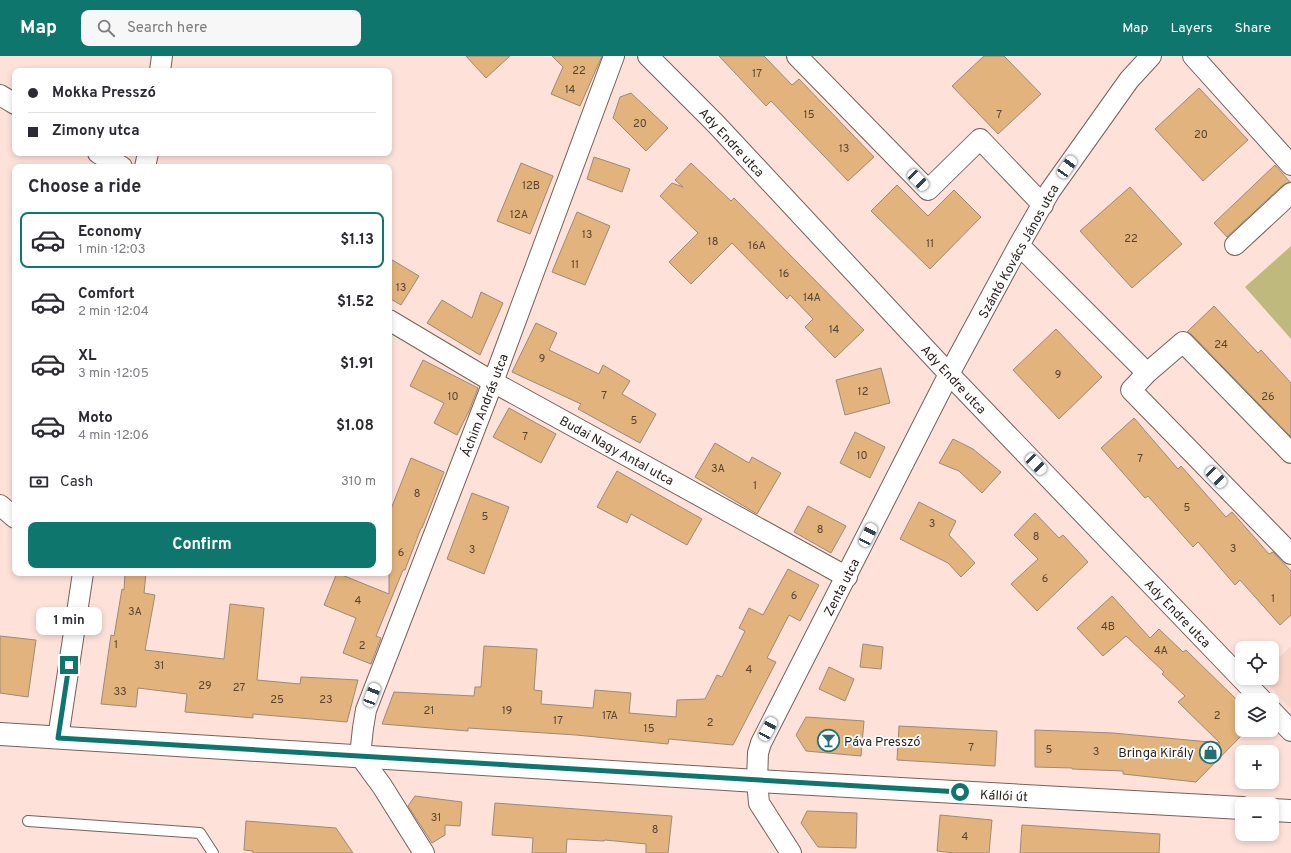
<!DOCTYPE html>
<html lang="en">
<head>
<meta charset="utf-8">
<style>
	:root { --surface:#fff; --page:#f7f7f7; --text:#2b2b33; --muted:#7c7c81; --line:#e1e1e2; --accent:#0f766e }
	body { margin:0; font-family:Overpass,sans-serif; background:var(--page); color:var(--text); height:100vh; display:flex; flex-direction:column; font-size:15px; white-space:nowrap }
	* { box-sizing:border-box; margin:0 }
	p { font-size:13px; color:var(--muted) }
	.icon { flex:none; width:22px; height:22px; fill:none; stroke:currentColor; stroke-width:2; stroke-linecap:round; stroke-linejoin:round }
	.map { position:relative; flex:1; overflow:hidden }
	.panel { position:absolute; left:12px; top:108px; width:380px; height:412px; display:flex; flex-direction:column; background:var(--surface); border-radius:8px; box-shadow:0 2px 6px #0003 }
	.panel>* { flex:none }
	.banner { position:absolute; left:12px; top:12px; width:380px; height:88px; border-radius:8px; box-shadow:0 2px 6px #0003; display:grid; align-content:center; height:88px; padding:0 16px; background:var(--surface) }
	.tools { position:absolute; left:1235px; top:585px; display:grid; gap:8px }
	.tools a { display:grid; place-items:center; width:44px; height:44px; border-radius:8px; background:var(--surface); box-shadow:0 2px 6px #0003; font-size:20px }
	.end { position:absolute; width:18px; height:18px; margin:-9px; border:5px solid #0f766e; background:#fff; box-shadow:0 0 0 2px #fff }
	.from { border-radius:50% }
	.bubble { position:absolute; height:28px; border-radius:8px; background:var(--surface); box-shadow:0 2px 6px #0003; font-size:13px; font-weight:700; line-height:28px; text-align:center }
	.car { position:absolute; width:12px; height:24px; margin:-12px -6px; border-radius:5px; box-shadow:0 0 3px 1px #0007; background:linear-gradient(#fff 24%,#345 0 40%,#fff 0 76%,#345 0 86%,#fff 0) }
	.banner b { display:flex; align-items:center; gap:14px; height:38px; font-size:15px }
	.banner b+b { border-top:1px solid var(--line) }
	.banner i { width:10px; height:10px; background:var(--text) }
	ul { padding:0; list-style:none }
	li { display:flex; align-items:center; gap:12px; height:56px; margin:0 8px 6px; padding:0 8px; border:2px solid transparent; border-radius:8px }
	li div { flex:1 }
	li b { display:block; font-size:15px }
	li em { font-style:normal; font-weight:700 }
	li.on { border-color:var(--accent) }
	li>.icon { width:36px; height:36px; stroke-width:1.5 }
	h2 { padding:0 16px; font-size:18px; line-height:48px }
	.pay { display:flex; align-items:center; gap:10px; height:44px; padding:0 16px; font-size:15px }
	.pay p { margin-inline-start:auto }
	.primary-button { display:flex; gap:8px; margin-top:auto; padding:8px 16px }
	.primary-button a { flex:1; height:46px; border-radius:8px; background:var(--accent); color:#fff; font-size:16px; font-weight:700; line-height:46px; text-align:center }
	header { display:flex; align-items:center; gap:24px; box-sizing:border-box; height:56px; padding:0 20px; background:var(--accent); color:#fff }
	header strong { font-size:19px }
	nav { display:flex; gap:22px; margin-inline-start:auto; font-size:14px }
	.search { width:280px; height:36px; background:var(--page); display:flex; align-items:center; gap:10px; box-sizing:border-box; padding:0 14px; border-radius:8px; color:var(--muted); font-size:15px }
	.map>svg:first-child { display:block }
	.built { fill:#f9d5ca }
	.green { fill:#c0b97d }
	.building { fill:#e3b37d; stroke:#9b8a78 }
	.lines { fill:none; stroke-linecap:round; stroke-linejoin:round }
	.service-casing { stroke:#776059; stroke-width:12 }
	.minor-casing { stroke:#776059; stroke-width:22 }
	.secondary-casing { stroke:#776059; stroke-width:24 }
	.service { stroke:#fff; stroke-width:10 }
	.minor { stroke:#fff; stroke-width:20 }
	.secondary { stroke:#fff; stroke-width:22 }
	.route { stroke:#0f766e; stroke-width:5 }
	.labels { text-anchor:middle; stroke-width:3.5; stroke-linejoin:round; paint-order:stroke }
	.number-label { font-size:11px; fill:#574334 }
	.street-label { font-size:13px; fill:#281e1b; stroke:#fff }
	.poi-label { font-size:13px; fill:#281e1b; stroke:#fff; text-anchor:start }
</style>
</head>
<body>
<header>
<strong>Map</strong>
<div class="search"><svg class="icon" aria-label="search" viewBox="0 0 24 24"><circle cx="10" cy="10" r="6"/><path d="M15 15l6 6"/></svg>Search here</div>
<nav><a>Map</a><a>Layers</a><a>Share</a></nav>
</header>
<div class="map">
<svg width="1291" height="797" viewBox="0 0 1291 797">
	<rect width="100%" height="100%" fill="#fee2da"/>
	<path class="built" d="M1291 590V653L1262 622H1272V608Z"/>
	<path class="green" d="M1291 190V283L1245 231Z"/>
	<path class="building" d="M466 0H510L486 22Z
		M552 0H602L580 50 551 38 563 11Z
		M719 0H764L792 29 799 23 874 101 848 125 771 45 766 50Z
		M984 0H1004L1041 38 998 78 952 30Z
		M1199 32 1248 84 1203 125 1155 73Z
		M631 37 668 72 646 95 613 62 620 41Z
		M594 101 630 113 622 136 587 123Z
		M521 107 553 120 530 178 497 165Z
		M691 107 731 145 734 142 864 274 835 302 805 271 813 263 790 239 787 243 732 187 691 228 669 206 698 177 660 140 672 127 683 131 675 124Z
		M1275 109 1290 126 1283 129 1227 181 1214 167Z
		M897 129 928 160 954 134 981 161 930 213 871 155Z
		M1130 131 1182 188 1132 232 1080 175Z
		M577 156 610 170 585 229 552 216Z
		M389 202 419 220 401 249 389 242Z
		M481 236 503 247 480 299 427 267 442 244 472 262Z
		M1214 250 1258 297 1261 294 1291 327V381L1191 278 1187 276Z
		M536 267 557 277 549 294 599 318 603 309 630 325 622 338 656 358 640 387 578 353 581 348 512 316Z
		M1056 273 1102 321 1059 363 1013 314Z
		M423 304 478 332 469 355 457 379 434 367 444 347 410 330Z
		M881 312 890 347 845 359 836 324Z
		M509 352 556 378 541 407 493 381Z
		M1134 362 1178 413 1181 410 1226 461 1232 456 1269 498 1273 496 1291 515V559L1280 569 1240 524 1235 529 1198 486 1193 491 1148 440 1145 442 1101 392Z
		M855 376 885 391 870 422 840 407Z
		M953 383 973 393 1001 416 982 437 959 415 939 407Z
		M715 387 749 407 752 401 781 417 757 458 695 421Z
		M411 402 444 416 422 472H421L405 514H403L376 580 381 582 371 608 343 597 356 562 324 549 337 517 389 538V458Z
		M617 415 702 463 687 489 631 458 627 467 597 451Z
		M472 437 509 451 484 518 447 503Z
		M919 446 956 465 949 479 975 507 961 521 948 507 900 483Z
		M808 450 846 470 831 497 794 476Z
		M1035 457 1059 482 1063 479 1088 506 1037 555 1011 528 1038 503 1014 479Z
		M788 513 819 529 800 565 789 559 767 602 776 606 733 689 669 683 668 688 576 679 468 672V675L382 668 394 636 474 640 475 631H481L484 590 537 593 534 634 542 635 541 648 593 652 595 634 631 637 629 657 676 661 677 644 705 643 717 619 722 621 745 575 739 572 749 552 763 559Z
		M125 517H146L144 537 155 539 145 594 224 603 230 548 264 552 257 624 300 628 301 621 358 624 347 666 253 658V662L185 656 187 638 138 632 136 651 101 648 111 579 114 580 122 533 124 534Z
		M1112 540 1150 582 1159 573 1183 596 1186 594 1242 649V679L1196 726 1123 718V715L1072 713V712L1035 711V674L1113 677 1220 687 1178 646 1185 640 1162 618 1164 616 1126 580 1103 600 1077 572Z
		M0 580 36 584 28 641 0 637Z
		M863 588 883 591 881 613 860 611Z
		M829 611 854 623 845 645 819 633Z
		M806 661 864 665 861 700 806 695 796 679Z
		M899 670 997 675 995 710 897 704Z
		M415 740 462 746 460 770 445 769V779L432 787 408 750Z
		M495 747 672 760 668 797H646V788L605 784 604 785 567 783 566 797H532L533 782 492 779Z
		M807 755 857 757 856 792 818 791 801 767Z
		M940 759 992 764 989 797H954L937 795Z
		M246 765 336 772 353 797H253V795L244 794Z
		M1022 769 1160 778 1159 797H1020Z"/>
	<g class="lines">
		<defs>
			<path id="service" d="M28 765 200 777 213 797"/>
			<path id="minor" d="M648 0 715 67 949 318 1262 644
				M797 0 928 134 980 83 1043 149
				M1193 0 1291 109
				M160 15 162 0
				M0 39 15 48
				M98 97 122 111
				M145 111 148 97
				M1019 189 1147 317
				M1235 189 1291 137
				M389 264 493 326 847 521
				M1291 397 1183 286 1147 317 1131 334 1291 498
				M0 449 15 462
				M1272 655 1291 675
				M58 682 83 517
				M424 797 382 730 360 700 363 672 366 654 493 326 614 0
				M791 797 759 747 757 725 758 697 761 687 949 318 1019 189 1050 135 1129 24 1151 0"/>
			<path id="secondary" d="M0 678 757 725 1242 752
				M1272 754 1291 755"/>
		</defs>
		<use href="#service" class="service-casing"/>
		<use href="#minor" class="minor-casing"/>
		<use href="#secondary" class="secondary-casing"/>
		<use href="#service" class="service"/>
		<use href="#minor" class="minor"/>
		<use href="#secondary" class="secondary"/>
	</g>
	<g class="lines">
		<path class="route" d="M69 609 58 682 960 736"/>
	</g>
	<defs>
		<symbol id="bar-ring" viewBox="-11 -11 22 22"><circle r="9.5" fill="#fff" stroke="#246f75" stroke-width="1.5"/><path d="M-6-5H6L.8 .8V4.5H3.5V6h-7V4.5H-.8V.8Z" fill="#246f75"/></symbol>
		<symbol id="shop-ring" viewBox="-11 -11 22 22"><circle r="9.5" fill="#fff" stroke="#246f75" stroke-width="1.5"/><path d="M-5-2.5h2.3a2.7 3.5 0 0 1 5.4 0H5L5.5 6h-11ZM-1.5-2.5h3a1.5 2.3 0 0 0-3 0Z" fill="#246f75"/></symbol>
	</defs>
	<g fill-rule="evenodd">
		<use href="#bar-ring" x="816" y="672" width="25" height="25"/>
		<use href="#shop-ring" x="1198" y="684" width="25" height="25"/>
	</g>
	<g class="labels">
		<g class="number-label">
			<text x="579" y="18">22</text>
			<text x="757" y="21">17</text>
			<text x="570" y="37">14</text>
			<text x="809" y="62">15</text>
			<text x="999" y="62">7</text>
			<text x="640" y="71">20</text>
			<text x="1201" y="82">20</text>
			<text x="844" y="96">13</text>
			<text x="531" y="133">12B</text>
			<text x="519" y="162">12A</text>
			<text x="587" y="182">13</text>
			<text x="1131" y="186">22</text>
			<text x="713" y="189">18</text>
			<text x="930" y="191">11</text>
			<text x="757" y="193">16A</text>
			<text x="575" y="212">11</text>
			<text x="784" y="221">16</text>
			<text x="401" y="235">13</text>
			<text x="812" y="245">14A</text>
			<text x="834" y="277">14</text>
			<text x="1221" y="292">24</text>
			<text x="542" y="306">9</text>
			<text x="1058" y="322">9</text>
			<text x="863" y="339">12</text>
			<text x="604" y="343">7</text>
			<text x="453" y="344">10</text>
			<text x="1268" y="344">26</text>
			<text x="634" y="368">5</text>
			<text x="525" y="384">7</text>
			<text x="862" y="403">10</text>
			<text x="1140" y="406">7</text>
			<text x="718" y="416">3A</text>
			<text x="755" y="433">1</text>
			<text x="417" y="441">8</text>
			<text x="1187" y="455">5</text>
			<text x="485" y="464">5</text>
			<text x="932" y="471">3</text>
			<text x="820" y="477">8</text>
			<text x="1036" y="484">8</text>
			<text x="1233" y="496">3</text>
			<text x="472" y="497">3</text>
			<text x="401" y="500">6</text>
			<text x="1045" y="526">6</text>
			<text x="794" y="543">6</text>
			<text x="1273" y="546">1</text>
			<text x="358" y="548">4</text>
			<text x="135" y="559">3A</text>
			<text x="1108" y="574">4B</text>
			<text x="116" y="592">1</text>
			<text x="362" y="593">2</text>
			<text x="1161" y="598">4A</text>
			<text x="159" y="613">31</text>
			<text x="749" y="617">4</text>
			<text x="205" y="633">29</text>
			<text x="239" y="635">27</text>
			<text x="120" y="639">33</text>
			<text x="277" y="647">25</text>
			<text x="326" y="647">23</text>
			<text x="429" y="658">21</text>
			<text x="507" y="658">19</text>
			<text x="610" y="663">17A</text>
			<text x="1217" y="663">2</text>
			<text x="558" y="668">17</text>
			<text x="710" y="670">2</text>
			<text x="649" y="676">15</text>
			<text x="971" y="695">7</text>
			<text x="1049" y="697">5</text>
			<text x="1096" y="699">3</text>
			<text x="436" y="765">31</text>
			<text x="655" y="777">8</text>
			<text x="965" y="784">4</text>
		</g>
		<g class="street-label">
			<text transform="translate(732 86) rotate(47)" y="5">Ady Endre utca</text>
			<text transform="translate(1018 195) rotate(-61)" y="5">Szántó Kovács János utca</text>
			<text transform="translate(954 323) rotate(47)" y="5">Ady Endre utca</text>
			<text transform="translate(484 349) rotate(-69)" y="5">Áchim András utca</text>
			<text transform="translate(617 394) rotate(29)" y="5">Budai Nagy Antal utca</text>
			<text transform="translate(841 531) rotate(-63)" y="5">Zenta utca</text>
			<text transform="translate(1178 557) rotate(46)" y="5">Ady Endre utca</text>
			<text transform="translate(1004 739) rotate(3)" y="5">Kállói út</text>
		</g>
		<g class="poi-label">
			<text x="844" y="690">Páva Presszó</text>
			<text x="1194" y="701" text-anchor="end">Bringa Király</text>
		</g>
	</g>
</svg>
<div class="tools">
<a><svg class="icon" aria-label="locate" viewBox="0 0 24 24"><circle cx="12" cy="12" r="6"/><path d="M12 2v4M12 18v4M2 12h4M18 12h4"/></svg></a>
<a><svg class="icon" aria-label="layers" viewBox="0 0 24 24"><path d="M12 4l9 5-9 5-9-5zM3 14l9 5 9-5"/></svg></a>
<a>+</a>
<a>−</a>
</div>
<i class="end from" style="left:960px;top:736px"></i>
<i class="end" style="left:69px;top:609px"></i>
<div class="bubble" style="left:36px;top:551px;width:66px">1 min</div>
<i class="car" style="left:1067px;top:111px;rotate:35deg"></i>
<i class="car" style="left:918px;top:124px;rotate:136deg"></i>
<i class="car" style="left:1036px;top:408px;rotate:136deg"></i>
<i class="car" style="left:1216px;top:421px;rotate:136deg"></i>
<i class="car" style="left:868px;top:479px;rotate:27deg"></i>
<i class="car" style="left:372px;top:639px;rotate:21deg"></i>
<i class="car" style="left:768px;top:673px;rotate:28deg"></i>
<div class="banner">
<b><i class="from"></i>Mokka Presszó</b>
<b><i></i>Zimony utca</b>
</div>
<section class="panel">
<h2>Choose a ride</h2>
<ul>
<li class="on"><svg class="icon" aria-label="car" viewBox="0 0 24 24"><path d="M5 17H2v-5l4-1 3-4h7l3 4 3 1v5h-3M9 17h6M6 11h13"/><circle cx="7" cy="17" r="2"/><circle cx="17" cy="17" r="2"/></svg><div><b>Economy</b><p>1 min · 12:03</p></div><em>$1.13</em></li>
<li><svg class="icon" aria-label="car" viewBox="0 0 24 24"><path d="M5 17H2v-5l4-1 3-4h7l3 4 3 1v5h-3M9 17h6M6 11h13"/><circle cx="7" cy="17" r="2"/><circle cx="17" cy="17" r="2"/></svg><div><b>Comfort</b><p>2 min · 12:04</p></div><em>$1.52</em></li>
<li><svg class="icon" aria-label="car" viewBox="0 0 24 24"><path d="M5 17H2v-5l4-1 3-4h7l3 4 3 1v5h-3M9 17h6M6 11h13"/><circle cx="7" cy="17" r="2"/><circle cx="17" cy="17" r="2"/></svg><div><b>XL</b><p>3 min · 12:05</p></div><em>$1.91</em></li>
<li><svg class="icon" aria-label="car" viewBox="0 0 24 24"><path d="M5 17H2v-5l4-1 3-4h7l3 4 3 1v5h-3M9 17h6M6 11h13"/><circle cx="7" cy="17" r="2"/><circle cx="17" cy="17" r="2"/></svg><div><b>Moto</b><p>4 min · 12:06</p></div><em>$1.08</em></li>
</ul>
<div class="pay"><svg class="icon" aria-label="cash" viewBox="0 0 24 24"><path d="M3 7h18v10H3z"/><circle cx="12" cy="12" r="2"/></svg>Cash<p>310 m</p></div>
<div class="primary-button"><a>Confirm</a></div>
</section>
</div>
</body>
</html>
